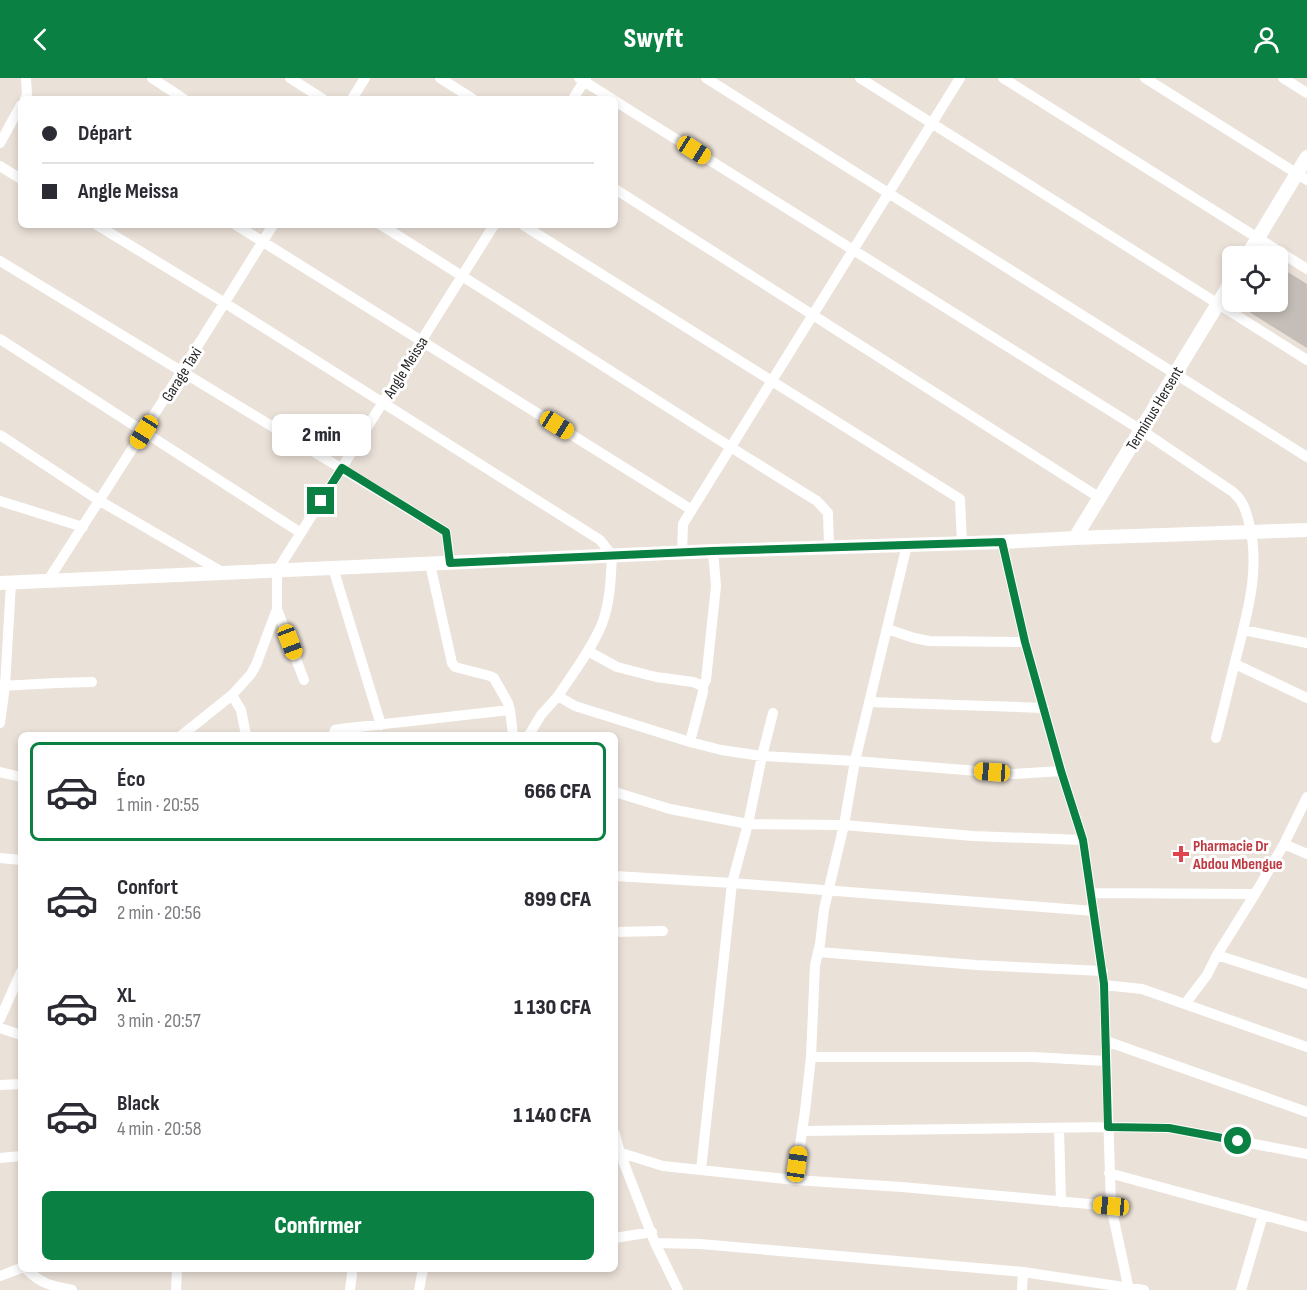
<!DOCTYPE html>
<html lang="fr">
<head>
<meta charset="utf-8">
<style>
	:root { --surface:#fff; --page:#f7f7f7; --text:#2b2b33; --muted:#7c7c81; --line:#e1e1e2; --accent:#0b8043 }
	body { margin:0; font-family:"Sofia Sans Condensed",sans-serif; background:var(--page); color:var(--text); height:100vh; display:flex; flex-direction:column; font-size:22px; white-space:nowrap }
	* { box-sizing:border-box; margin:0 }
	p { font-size:20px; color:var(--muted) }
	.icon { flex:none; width:33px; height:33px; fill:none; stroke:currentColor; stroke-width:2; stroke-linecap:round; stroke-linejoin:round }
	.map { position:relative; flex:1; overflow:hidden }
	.panel { position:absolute; left:18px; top:654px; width:600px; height:540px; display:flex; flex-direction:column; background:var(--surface); border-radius:9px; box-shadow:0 3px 9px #0003 }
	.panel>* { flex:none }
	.hud { position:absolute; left:18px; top:18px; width:600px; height:132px; border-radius:9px; box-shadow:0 3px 9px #0003; display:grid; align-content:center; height:132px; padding:0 24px; background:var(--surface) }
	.buttons { position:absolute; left:1222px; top:168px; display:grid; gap:12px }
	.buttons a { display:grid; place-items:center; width:66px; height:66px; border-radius:9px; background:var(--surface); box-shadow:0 3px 9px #0003; font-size:30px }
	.end { position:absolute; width:27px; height:27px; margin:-14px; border:8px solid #0b8043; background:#fff; box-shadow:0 0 0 3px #fff }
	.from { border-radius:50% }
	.bubble { position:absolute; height:42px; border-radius:9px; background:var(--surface); box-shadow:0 3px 9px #0003; font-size:20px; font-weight:800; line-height:42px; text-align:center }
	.car { position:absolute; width:18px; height:36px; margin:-18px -9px; border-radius:8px; box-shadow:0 0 4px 2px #0007; background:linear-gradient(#f5c518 24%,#345 0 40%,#f5c518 0 76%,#345 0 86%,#f5c518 0) }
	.hud b { display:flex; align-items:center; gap:21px; height:57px; font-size:22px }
	.hud b+b { border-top:2px solid var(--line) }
	.hud i { width:15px; height:15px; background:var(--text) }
	ul { padding:10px 0 0; list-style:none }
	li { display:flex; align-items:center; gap:18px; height:99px; margin:0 12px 9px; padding:0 12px; border:3px solid transparent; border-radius:9px }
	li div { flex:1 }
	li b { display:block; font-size:22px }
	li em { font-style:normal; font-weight:800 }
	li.selected { border-color:var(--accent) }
	li>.icon { width:54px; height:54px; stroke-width:1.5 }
	.action { display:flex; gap:12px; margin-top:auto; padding:12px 24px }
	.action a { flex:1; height:69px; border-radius:9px; background:var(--accent); color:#fff; font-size:24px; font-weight:800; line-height:69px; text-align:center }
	header { display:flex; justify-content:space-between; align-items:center; height:78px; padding:0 24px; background:var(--accent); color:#fff; font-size:27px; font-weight:800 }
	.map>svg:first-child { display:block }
	.building { fill:#c5beb8 }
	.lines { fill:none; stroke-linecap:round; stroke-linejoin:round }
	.minor { stroke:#fff; stroke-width:10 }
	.tertiary { stroke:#fff; stroke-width:14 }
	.route { stroke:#0b8043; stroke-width:8 }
	.health-dot { fill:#e0444e; stroke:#fff; stroke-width:2 }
	.labels { text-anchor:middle; stroke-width:6; stroke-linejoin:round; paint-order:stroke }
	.street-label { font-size:16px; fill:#272727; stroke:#fff }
	.health-label { font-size:16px; font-weight:bold; fill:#be3a42; stroke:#fff; text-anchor:start }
</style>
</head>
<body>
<header><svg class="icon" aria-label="back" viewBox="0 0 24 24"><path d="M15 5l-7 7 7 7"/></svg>Swyft<svg class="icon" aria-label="person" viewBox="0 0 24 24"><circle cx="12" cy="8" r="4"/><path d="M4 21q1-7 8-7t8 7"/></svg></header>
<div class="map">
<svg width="1307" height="1212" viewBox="0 0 1307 1212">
	<rect width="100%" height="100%" fill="#eae1d8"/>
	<path class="building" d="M1278 188 1307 206V270L1246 232 1251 224H1278Z"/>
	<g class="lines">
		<path class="minor" d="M152 0 184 21
			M290 0 323 21
			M440 0 473 21
			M579 0 612 21
			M706 0 1307 379
			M860 0 1307 282
			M1003 0 1307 191
			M1145 0 1307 102
			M1283 0 1307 15
			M25 21 27 17 26 0
			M352 21 365 0
			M573 21 586 0
			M615 23 1141 352 1233 414C1243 423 1246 432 1249 445 1261 491 1247 536 1236 580 1229 607 1223 634 1216 660
			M0 65 21 27
			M0 88 21 101
			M615 111 1100 420
			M97 147 225 225 600 462 612 477C611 500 610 525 602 546 591 572 573 595 558 618
			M236 147 692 432
			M381 147C527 238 671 333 817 423L828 435 829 469
			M523 147 960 421 962 465
			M0 183 446 454 450 485
			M0 261 301 455
			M0 357 100 423 224 495
			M0 423 83 449
			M1002 464 1025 564 1061 693 1083 762 1104 907 1111 1128 1129 1212
			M682 474 683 446 960 0
			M430 486 452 585 455 589 490 598 494 600 508 625 510 632 513 657
			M333 490 381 647
			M47 504 182 293 273 147
			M277 531 304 602
			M887 551 914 560 929 563 1025 564
			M1243 552 1307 565
			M588 573 617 589 656 599 693 604 703 608V614L690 664
			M1235 586 1307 620
			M0 608 57 605 92 604
			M703 608 706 602 716 508 713 473
			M232 617 241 632 246 657
			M869 624 1044 630
			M0 645 5 608 11 505
			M182 657 232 617 251 596 256 587 277 531V493L494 147
			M333 657 335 652 340 651 510 632
			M529 657 541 637 558 618 575 628 690 664 721 672 762 678 855 683 1014 696 1061 693
			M0 694 21 699
			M615 714 670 731 748 746 844 747 973 758 1083 762
			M1284 766 1307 776
			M0 780 21 782
			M615 798 732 805 1094 833
			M1091 815 1255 816
			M615 854 663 853
			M819 874 976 887 1103 893
			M1217 877 1307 906
			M1104 907 1142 911 1307 969
			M1185 926 1207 897 1217 877 1255 816 1284 766 1307 719
			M0 941 21 894
			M0 950 21 957
			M1106 963 1307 1034
			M811 979H1032L1106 983
			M0 1007 21 1006
			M1059 1050 1061 1124
			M802 1053 1108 1049 1169 1050 1307 1076
			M615 1056 620 1075 655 1165 678 1212
			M615 1073 663 1088 795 1102 902 1109 1111 1128
			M0 1080 21 1078
			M701 1092 732 805 748 746 762 678 773 635
			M1109 1095 1307 1149
			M795 1102 805 1033 811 979 815 887 820 866 824 831 844 747 855 683 907 467
			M615 1160 652 1154
			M655 1165 700 1166 1023 1194 1144 1212
			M26 1191C43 1207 50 1207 72 1212
			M0 1198 21 1190
			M176 1212 177 1191
			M350 1212 352 1196
			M419 1212 423 1191
			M1022 1212 1023 1194
			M1241 1212 1263 1137"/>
		<path class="tertiary" d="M1247 178 1307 79
			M1075 460 1233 201
			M0 505 713 473 1002 464 1075 460 1307 452"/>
	</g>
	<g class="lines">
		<path class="route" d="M321 423 342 390 446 454 450 485 712 473 1002 464 1025 564 1061 693 1083 762 1104 906 1108 1049 1169 1050 1238 1063"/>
	</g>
	<path class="health-dot" d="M1178 767h6v6h6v6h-6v6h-6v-6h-6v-6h6z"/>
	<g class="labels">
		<g class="street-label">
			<text transform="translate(405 289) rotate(-58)" y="6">Angle Meissa</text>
			<text transform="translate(181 296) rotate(-58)" y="6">Garage Taxi</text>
			<text transform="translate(1154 330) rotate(-59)" y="6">Terminus Hersent</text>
		</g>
		<g class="health-label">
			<text x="1193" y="773">Pharmacie Dr<tspan x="1193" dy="18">Abdou Mbengue</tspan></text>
		</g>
	</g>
</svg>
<div class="buttons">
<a><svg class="icon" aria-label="locate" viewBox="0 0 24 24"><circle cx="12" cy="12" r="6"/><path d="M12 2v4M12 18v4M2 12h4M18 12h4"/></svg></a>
</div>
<i class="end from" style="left:1238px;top:1063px"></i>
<i class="end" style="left:321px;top:423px"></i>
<div class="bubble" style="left:272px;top:336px;width:99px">2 min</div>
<i class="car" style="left:694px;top:72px;rotate:122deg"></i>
<i class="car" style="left:557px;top:347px;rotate:122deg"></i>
<i class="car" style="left:144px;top:354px;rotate:212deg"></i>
<i class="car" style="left:290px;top:564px;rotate:159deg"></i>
<i class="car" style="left:992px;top:694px;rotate:274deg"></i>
<i class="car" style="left:797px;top:1086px;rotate:8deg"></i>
<i class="car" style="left:1111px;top:1128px;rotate:275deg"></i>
<div class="hud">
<b><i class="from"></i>Départ</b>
<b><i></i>Angle Meissa</b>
</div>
<section class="panel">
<ul>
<li class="selected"><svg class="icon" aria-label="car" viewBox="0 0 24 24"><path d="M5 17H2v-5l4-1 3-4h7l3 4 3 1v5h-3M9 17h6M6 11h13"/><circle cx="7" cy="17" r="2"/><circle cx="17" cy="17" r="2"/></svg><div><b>Éco</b><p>1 min · 20:55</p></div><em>666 CFA</em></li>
<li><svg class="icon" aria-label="car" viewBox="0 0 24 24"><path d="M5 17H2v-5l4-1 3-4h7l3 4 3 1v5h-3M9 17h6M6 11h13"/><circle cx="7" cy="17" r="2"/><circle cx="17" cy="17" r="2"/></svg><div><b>Confort</b><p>2 min · 20:56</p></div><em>899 CFA</em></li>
<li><svg class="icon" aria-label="car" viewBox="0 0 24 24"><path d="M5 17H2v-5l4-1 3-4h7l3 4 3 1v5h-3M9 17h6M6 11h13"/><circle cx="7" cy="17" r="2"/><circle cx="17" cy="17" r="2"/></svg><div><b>XL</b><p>3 min · 20:57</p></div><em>1 130 CFA</em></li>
<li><svg class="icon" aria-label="car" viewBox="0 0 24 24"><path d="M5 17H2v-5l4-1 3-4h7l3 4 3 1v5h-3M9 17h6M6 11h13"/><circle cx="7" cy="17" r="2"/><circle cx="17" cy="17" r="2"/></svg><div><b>Black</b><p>4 min · 20:58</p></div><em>1 140 CFA</em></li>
</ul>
<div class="action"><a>Confirmer</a></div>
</section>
</div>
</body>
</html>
